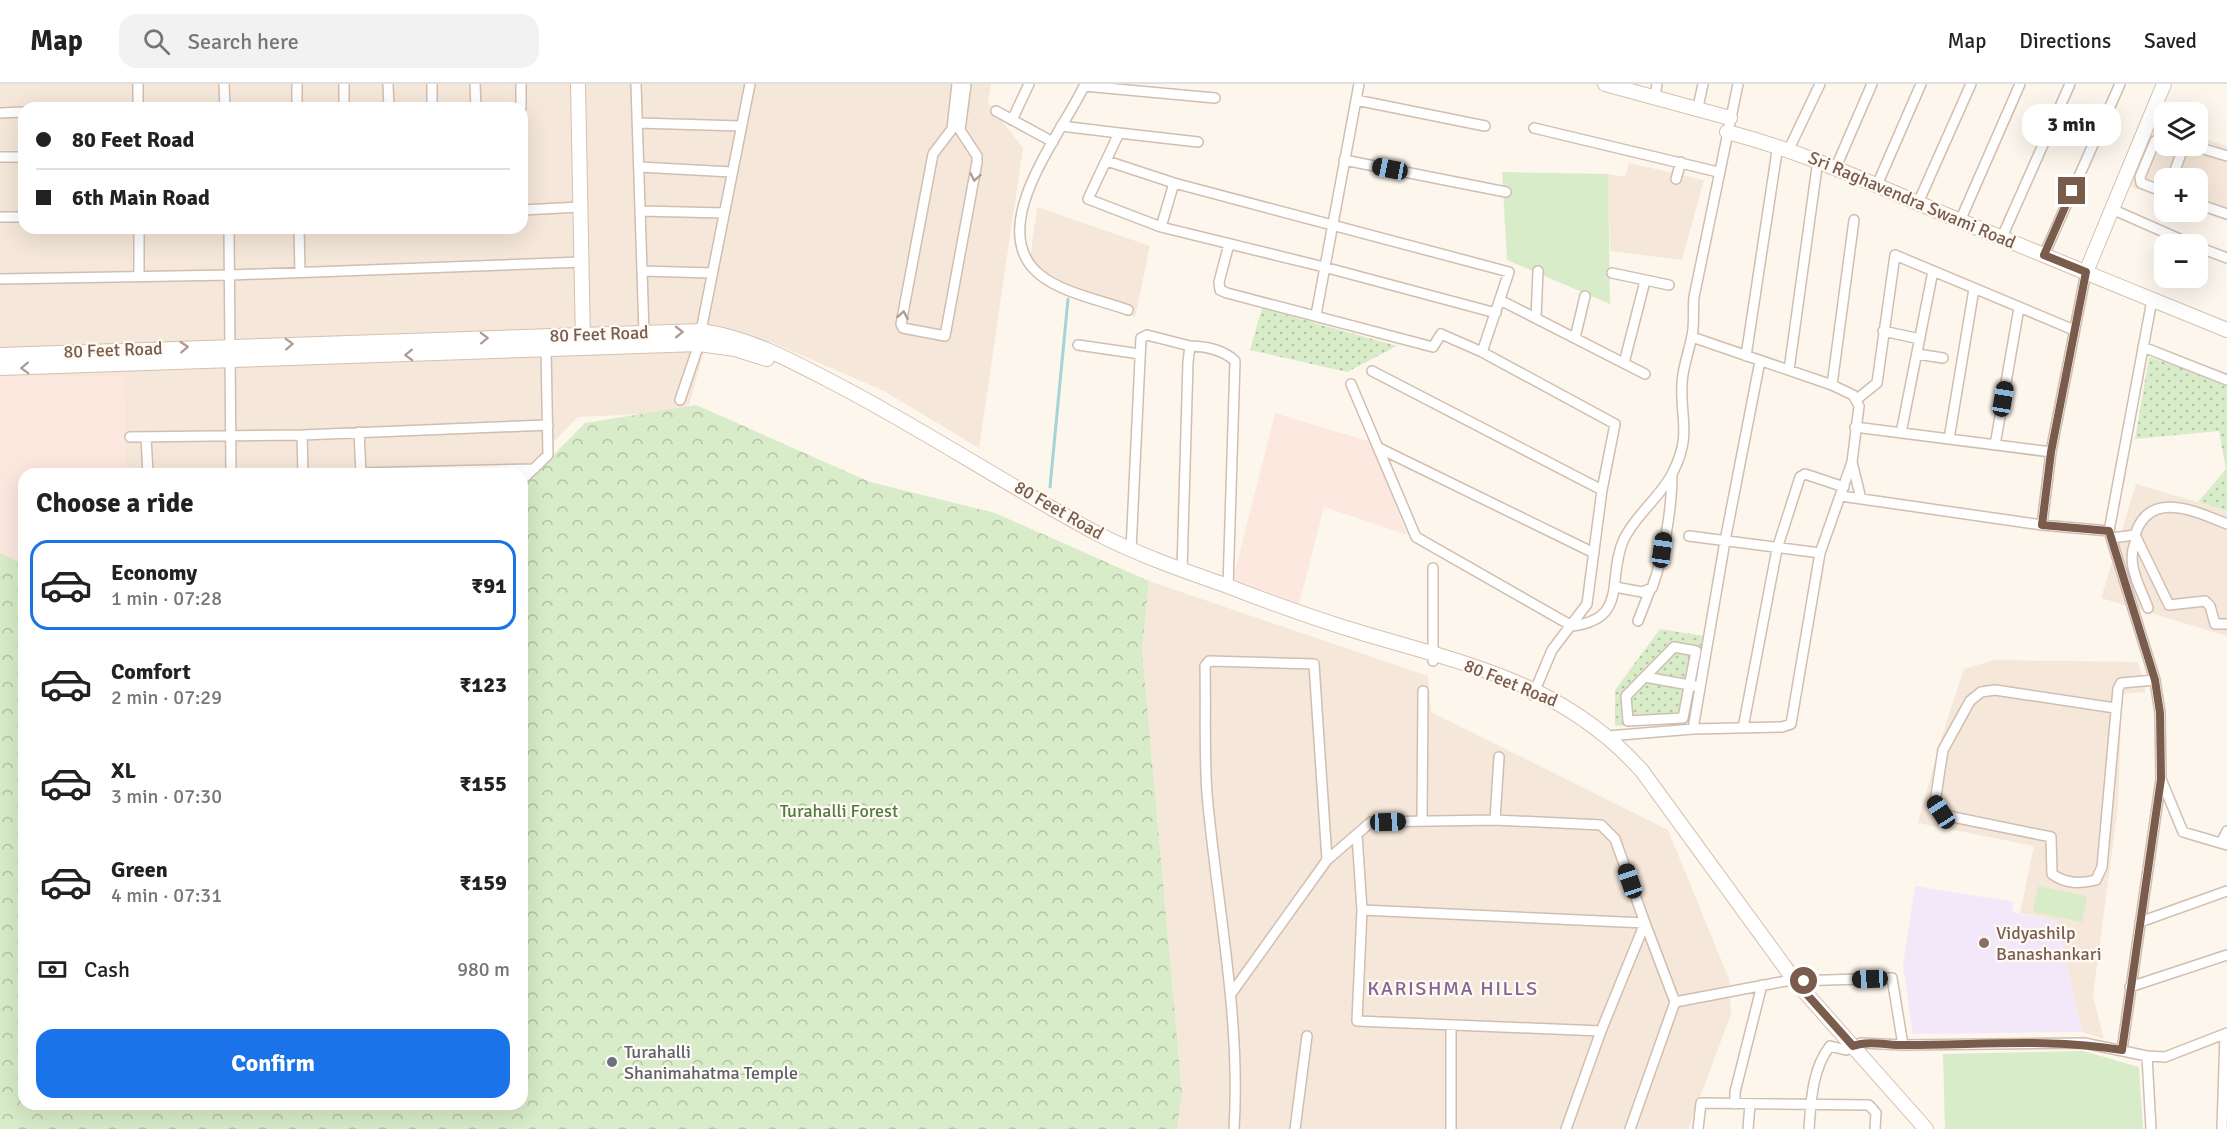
<!DOCTYPE html>
<html lang="en">
<head>
<meta charset="utf-8">
<style>
	:root { --surface:#fff; --page:#f2f2f2; --text:#222; --muted:#767676; --line:#e0e0e0; --accent:#1a73e8 }
	body { margin:0; font-family:Signika,sans-serif; background:var(--page); color:var(--text); height:100vh; display:flex; flex-direction:column; font-size:22px; white-space:nowrap }
	* { box-sizing:border-box; margin:0 }
	p { font-size:20px; color:var(--muted) }
	.icon { flex:none; width:33px; height:33px; fill:none; stroke:currentColor; stroke-width:2; stroke-linecap:round; stroke-linejoin:round }
	.map { position:relative; flex:1; overflow:hidden }
	.side { position:absolute; left:18px; top:384px; width:510px; height:642px; display:flex; flex-direction:column; background:var(--surface); border-radius:18px; box-shadow:0 6px 24px #0002 }
	.side>* { flex:none }
	.guide { position:absolute; left:18px; top:18px; width:510px; height:132px; border-radius:18px; box-shadow:0 6px 24px #0002; display:grid; align-content:center; height:132px; padding:0 18px; background:var(--surface) }
	.fabs { position:absolute; left:2154px; top:18px; display:grid; gap:12px }
	.fabs a { display:grid; place-items:center; width:54px; height:54px; border-radius:12px; background:var(--surface); box-shadow:0 6px 24px #0002; font-size:30px }
	.end { position:absolute; width:27px; height:27px; margin:-14px; border:8px solid #7a5c4d; background:#fff; box-shadow:0 0 0 3px #fff }
	.from { border-radius:50% }
	.bubble { position:absolute; height:42px; border-radius:18px; background:var(--surface); box-shadow:0 6px 24px #0002; font-size:20px; font-weight:700; line-height:42px; text-align:center }
	.car { position:absolute; width:18px; height:36px; margin:-18px -9px; border-radius:8px; box-shadow:0 0 4px 2px #0007; background:linear-gradient(#222 24%,#8ab4d8 0 40%,#222 0 76%,#8ab4d8 0 86%,#222 0) }
	.guide b { display:flex; align-items:center; gap:21px; height:57px; font-size:22px }
	.guide b+b { border-top:2px solid var(--line) }
	.guide i { width:15px; height:15px; background:var(--text) }
	ul { padding:0; list-style:none }
	li { display:flex; align-items:center; gap:18px; height:90px; margin:0 12px 9px; padding:0 6px; border:3px solid transparent; border-radius:18px }
	li div { flex:1 }
	li b { display:block; font-size:22px }
	li em { font-style:normal; font-weight:700 }
	li.active { border-color:var(--accent) }
	li>.icon { width:54px; height:54px; stroke-width:1.5 }
	h2 { padding:0 18px; font-size:27px; line-height:72px }
	.pay { display:flex; align-items:center; gap:15px; height:66px; padding:0 18px; font-size:22px }
	.pay p { margin-inline-start:auto }
	.cta { display:flex; gap:12px; margin-top:auto; padding:12px 18px }
	.cta a { flex:1; height:69px; border-radius:18px; background:var(--accent); color:#fff; font-size:24px; font-weight:700; line-height:69px; text-align:center }
	header { display:flex; align-items:center; gap:36px; box-sizing:border-box; height:84px; padding:0 30px; background:var(--surface); border-bottom:2px solid var(--line) }
	header strong { font-size:28px }
	nav { display:flex; gap:33px; margin-inline-start:auto; font-size:21px }
	.search { width:420px; height:54px; background:var(--page); display:flex; align-items:center; gap:15px; box-sizing:border-box; padding:0 21px; border-radius:18px; color:var(--muted); font-size:22px }
	.map>svg:first-child { display:block }
	.residential { fill:#f5e8da; fill-rule:evenodd }
	.commercial { fill:#fde8e0 }
	.education { fill:#f3e8fa }
	.grass { fill:#d8ecc9 }
	.forest { fill:url(#forest-crowns) }
	.park { fill:url(#park-dots) }
	.lines { fill:none; stroke-linecap:round; stroke-linejoin:round }
	.stream { stroke:#a5d3da; stroke-width:3 }
	.street-casing { stroke:#d1beb0; stroke-width:12 }
	.secondary-casing { stroke:#d6c0b0; stroke-width:16 }
	.street { stroke:#fff; stroke-width:9 }
	.secondary { stroke:#fff; stroke-width:14 }
	.oneway { stroke:#af9d94 }
	.route { stroke:#7a5c4d; stroke-width:8 }
	.education-dot { fill:#8d6e63; stroke:#fffaf3; stroke-width:2 }
	.worship-dot { fill:#6b7280; stroke:#fffaf3; stroke-width:2 }
	.labels { text-anchor:middle; stroke-width:4.5; stroke-linejoin:round; paint-order:stroke }
	.street-label { font-size:18px; fill:#7a5c4d; stroke:#fffaf3 }
	.park-label { font-size:18px; fill:#537a41; stroke:#fffaf3 }
	.education-label { font-size:18px; fill:#785e54; stroke:#fffaf3; text-anchor:start }
	.worship-label { font-size:18px; fill:#5b616d; stroke:#fffaf3; text-anchor:start }
	.neighbourhood-label { font-size:20px; letter-spacing:1.5px; fill:#846695; stroke:#fffaf3 }
</style>
</head>
<body>
<header>
<strong>Map</strong>
<div class="search"><svg class="icon" aria-label="search" viewBox="0 0 24 24"><circle cx="10" cy="10" r="6"/><path d="M15 15l6 6"/></svg>Search here</div>
<nav><a>Map</a><a>Directions</a><a>Saved</a></nav>
</header>
<div class="map">
<svg width="2227" height="1045" viewBox="0 0 2227 1045">
	<defs>
		<pattern id="forest-crowns" width="20" height="18" patternUnits="userSpaceOnUse" patternTransform="scale(1.5)"><rect width="20" height="18" fill="#d8ecc9"/><path d="M2 6a3 3 0 1 1 6 0M12 15a3 3 0 1 1 6 0" fill="none" stroke="#b4c2a5"/></pattern>
		<pattern id="park-dots" width="8" height="8" patternUnits="userSpaceOnUse" patternTransform="scale(1.5)"><rect width="8" height="8" fill="#d8ecc9"/><path d="M2 2h.1M6 6h.1" fill="none" stroke="#b4c2a5" stroke-width="1.8" stroke-linecap="round"/></pattern>
	</defs>
	<rect width="100%" height="100%" fill="#fdf6ec"/>
	<path class="residential" d="M0 0H991L988 19 1023 64 979 364 884 307 773 259 711 242 687 328 578 333 522 390H24L0 457ZM24 24H522V144H24Z
		M2152 39 2164 43V62H2198V53L2227 62V137L2198 127V94H2164V115L2126 101Z
		M1629 79 1704 96 1682 176 1610 167 1608 90 1625 93Z
		M1037 123 1150 162 1135 233 1080 217 1029 184Z
		M2136 400 2227 427V552L2101 514Z
		M1149 497 1428 592 1431 628 1668 746 1729 895 1731 930 1688 1045H1177L1182 1009 1142 565Z
		M1994 576 2138 578 2146 608 2122 610 2118 722 2093 912 2104 955 2082 948 2057 837 2020 829 2034 762 1918 739 1941 655 1964 585Z"/>
	<path class="commercial" d="M0 292H124L127 390H24V480L0 469Z
		M1275 329 1371 358 1407 451 1324 423 1299 520 1233 495Z"/>
	<path class="education" d="M1915 802 2014 818 2012 828 2057 837 2082 948 1913 950 1903 882Z"/>
	<path class="grass" d="M1502 88 1608 90 1610 220 1507 176Z
		M2038 802 2087 812 2082 838 2033 828Z
		M2083 967 2139 983 2143 1045H1945L1943 970Z"/>
	<path class="forest" d="M696 321 870 398 995 429 1149 497 1142 565 1182 1009 1177 1045H0V469L24 480V1020H522V403L585 339Z"/>
	<path class="park" d="M1262 224 1397 262 1347 288 1250 266Z
		M2149 273 2227 299V427L2198 418 2226 385 2219 347 2135 355Z
		M1660 545 1704 552 1691 639 1615 642V606Z"/>
	<g class="lines">
		<path class="stream" d="M1050 403 1068 215"/>
		<defs>
			<path id="street" d="M138 0V24
				M224 0 225 24
				M297 0V24
				M344 0V24
				M388 0 389 24
				M432 0V24
				M475 0 476 24
				M521 0V24
				M636 0 644 249
				M957 0 952 45 933 70 901 240 903 244 945 252 977 78V72L960 46 966 0
				M1085 0C1064 47 983 143 1039 190 1062 209 1100 216 1128 226
				M1084 2 1215 14
				M1655 12 1657 0
				M1356 16 1485 42
				M1698 23 1703 0
				M996 27 1053 58
				M0 29 24 28
				M1012 36 1029 0
				M638 39 741 42
				M1061 42 1119 49 1088 115 1161 143 1324 183 1496 229
				M1534 44 1718 88
				M1119 49 1198 58
				M2164 53 2155 57 2140 93 2141 99 2164 108
				M2194 62 2227 72
				M1789 65 1820 0
				M0 73H24
				M1344 76 1506 108
				M1107 77 1174 99 1509 188 1482 268 1615 340 1602 406 1587 520 1552 566 1533 611
				M639 83 732 88
				M1836 83 1872 0
				M522 88V126
				M2172 94 2184 62
				M1676 95 1681 78
				M1877 101 1921 0
				M1918 119 1971 0
				M2198 120 2227 130
				M522 126 580 123
				M2114 126 2191 160
				M641 127 724 129
				M0 133H24
				M1960 137 2020 0
				M1161 143 1174 99
				M139 144V191
				M229 144 231 390
				M299 144 300 188
				M2002 153 2070 0
				M1229 160 1219 198 1220 206 1227 209 1433 263 1441 250 1482 268
				M2198 163 2227 174
				M2044 171 2120 0
				M643 187 711 189
				M1612 189 1669 201
				M0 195 231 191 582 178
				M1500 216 1645 290
				M1316 231 1359 0
				M1536 234 1538 187
				M701 247 750 0
				M1883 247 1920 255
				M1575 254 1585 212
				M1078 261 1140 270
				M2143 263 2227 296
				M1917 270 1943 274
				M1746 272 1778 61
				M1624 279 1645 197
				M1789 286 1818 76
				M1372 287 1602 406
				M1351 300 1416 453 1572 542C1630 535 1606 493 1624 455 1636 430 1661 413 1673 388 1692 350 1680 335 1682 299 1683 280 1691 263 1693 245 1694 234 1693 224 1694 213L1738 0
				M1832 301 1854 136
				M1857 315 1877 299 1895 171 2074 246
				M680 316 699 260
				M1855 343 2051 368
				M359 348 361 390
				M1901 349 1933 187
				M302 351 303 390
				M130 353 302 351 548 341
				M146 353 148 390
				M1949 355 1974 205
				M1995 361 2019 224
				M1379 364 1594 469
				M1852 378 1861 415
				M361 389 534 385
				M522 396 548 371 546 266
				M1841 412 2042 441 2109 447 2155 596 2160 629 2161 695 2183 748 2227 761
				M2227 440C2195 427 2149 405 2135 451L2169 521 2205 517 2210 522 2215 540H2227
				M2042 441 2051 368 2086 188
				M2109 447 2152 216
				M1689 452 1820 469
				M2112 454 2135 451
				M2137 455C2124 478 2140 502 2148 524
				M1131 466 1141 254 1147 251 1190 262
				M1182 486 1188 278 1190 262C1205 262 1224 266 1235 277L1228 503
				M1615 503 1642 508 1652 504C1664 471 1672 425 1672 390
				M1638 537 1650 506
				M1674 563 1696 567 1683 634 1628 637 1626 612Z
				M1433 577V484
				M1645 593 1695 602
				M2115 624 1995 606 1981 608 1970 617 1943 666 1935 718 1941 728 1953 733 2051 753 2052 790C2066 800 2080 800 2096 796L2102 783 2118 605 2121 599 2155 596
				M1743 644 1777 465 1800 393 1805 390 1844 403
				M1693 645 1725 457 1760 277
				M1608 652 1693 645 1782 643 1791 640 1820 469 1852 378 1859 322 1853 311 1832 301 1692 253
				M1422 736 1423 607
				M1495 736 1499 673
				M1357 751 1362 826 1357 937 1601 947
				M2221 759 2227 747
				M1362 826 1645 839 1675 918 1786 897
				M2140 838 2227 807
				M1795 897 1892 894 1903 961
				M2130 903 2227 871
				M1231 910 1327 776 1371 738 1495 736 1601 741 1615 755 1645 839 1601 947 1566 1045
				M1451 941V1045
				M2122 966 2161 695
				M2147 972 2151 1045
				M1735 1020V1008L1762 901
				M1234 1045C1241 932 1217 822 1207 710 1204 668 1206 625 1205 582L1209 577 1314 580 1327 776
				M1295 1045 1307 952
				M1630 1045 1675 918
				M1698 1045 1701 1019 1869 1021 1876 1029 1875 1045
				M1748 1045 1750 1020
				M1809 1045C1811 1017 1812 985 1830 962L1846 966 1861 959 1903 961 2084 959 2147 972 2165 973 2227 949
				M2222 1045 2225 950"/>
			<path id="secondary" d="M578 0 583 259
				M1605 0 1730 34
				M1727 48C1809 69 1883 105 1961 137 2050 174 2138 210 2227 246
				M2086 188 2164 0
				M0 271 701 247C751 254 794 278 838 301 926 347 1010 403 1098 450 1139 471 1182 486 1225 501 1266 517 1307 532 1349 545 1460 579 1561 596 1642 687L1795 897 1926 1045
				M0 284 699 260 735 265 767 275"/>
		</defs>
		<use href="#street" class="street-casing"/>
		<use href="#secondary" class="secondary-casing"/>
		<use href="#street" class="street"/>
		<use href="#secondary" class="secondary"/>
	</g>
	<defs><path id="oneway-chevron" d="M-2-3.5L2.5 0L-2 3.5" fill="none" stroke-width="1.6" stroke-linecap="round" stroke-linejoin="round" transform="scale(1.5)"/></defs>
	<g class="oneway">
		<use href="#oneway-chevron" transform="translate(975 93) rotate(100)"/>
		<use href="#oneway-chevron" transform="translate(903 231) rotate(-80)"/>
		<use href="#oneway-chevron" transform="translate(679 248) rotate(-1)"/>
		<use href="#oneway-chevron" transform="translate(484 254) rotate(-2)"/>
		<use href="#oneway-chevron" transform="translate(289 260) rotate(-2)"/>
		<use href="#oneway-chevron" transform="translate(184 263) rotate(-3)"/>
		<use href="#oneway-chevron" transform="translate(409 271) rotate(178)"/>
		<use href="#oneway-chevron" transform="translate(25 284) rotate(178)"/>
	</g>
	<g class="lines">
		<path class="route" d="M1804 897H1795L1853 962C1870 956 1890 962 1908 961 1979 961 2052 954 2122 966L2161 695 2160 629 2155 596 2109 447 2042 441 2051 368 2086 188 2044 171 2072 107"/>
	</g>
	<circle class="education-dot" cx="1984" cy="859" r="6"/>
	<circle class="worship-dot" cx="612" cy="978" r="6"/>
	<g class="labels">
		<g class="street-label">
			<text transform="translate(1912 116) rotate(23)" y="6">Sri Raghavendra Swami Road</text>
			<text transform="translate(599 250) rotate(-2)" y="6">80 Feet Road</text>
			<text transform="translate(113 266) rotate(-2)" y="6">80 Feet Road</text>
			<text transform="translate(1059 426) rotate(30)" y="6">80 Feet Road</text>
			<text transform="translate(1511 599) rotate(22)" y="6">80 Feet Road</text>
		</g>
		<g class="park-label">
			<text x="839" y="733">Turahalli Forest</text>
		</g>
		<g class="education-label">
			<text x="1996" y="855">Vidyashilp<tspan x="1996" dy="21">Banashankari</tspan></text>
		</g>
		<g class="worship-label">
			<text x="624" y="974">Turahalli<tspan x="624" dy="21">Shanimahatma Temple</tspan></text>
		</g>
		<g class="neighbourhood-label">
			<text x="1453" y="911">KARISHMA HILLS</text>
		</g>
	</g>
</svg>
<div class="fabs">
<a><svg class="icon" aria-label="layers" viewBox="0 0 24 24"><path d="M12 4l9 5-9 5-9-5zM3 14l9 5 9-5"/></svg></a>
<a>+</a>
<a>−</a>
</div>
<i class="end from" style="left:1804px;top:897px"></i>
<i class="end" style="left:2072px;top:107px"></i>
<div class="bubble" style="left:2022px;top:20px;width:99px">3 min</div>
<i class="car" style="left:1390px;top:85px;rotate:281deg"></i>
<i class="car" style="left:2003px;top:315px;rotate:10deg"></i>
<i class="car" style="left:1662px;top:466px;rotate:8deg"></i>
<i class="car" style="left:1941px;top:728px;rotate:327deg"></i>
<i class="car" style="left:1388px;top:738px;rotate:88deg"></i>
<i class="car" style="left:1630px;top:797px;rotate:341deg"></i>
<i class="car" style="left:1870px;top:895px;rotate:268deg"></i>
<div class="guide">
<b><i class="from"></i>80 Feet Road</b>
<b><i></i>6th Main Road</b>
</div>
<section class="side">
<h2>Choose a ride</h2>
<ul>
<li class="active"><svg class="icon" aria-label="car" viewBox="0 0 24 24"><path d="M5 17H2v-5l4-1 3-4h7l3 4 3 1v5h-3M9 17h6M6 11h13"/><circle cx="7" cy="17" r="2"/><circle cx="17" cy="17" r="2"/></svg><div><b>Economy</b><p>1 min · 07:28</p></div><em>₹91</em></li>
<li><svg class="icon" aria-label="car" viewBox="0 0 24 24"><path d="M5 17H2v-5l4-1 3-4h7l3 4 3 1v5h-3M9 17h6M6 11h13"/><circle cx="7" cy="17" r="2"/><circle cx="17" cy="17" r="2"/></svg><div><b>Comfort</b><p>2 min · 07:29</p></div><em>₹123</em></li>
<li><svg class="icon" aria-label="car" viewBox="0 0 24 24"><path d="M5 17H2v-5l4-1 3-4h7l3 4 3 1v5h-3M9 17h6M6 11h13"/><circle cx="7" cy="17" r="2"/><circle cx="17" cy="17" r="2"/></svg><div><b>XL</b><p>3 min · 07:30</p></div><em>₹155</em></li>
<li><svg class="icon" aria-label="car" viewBox="0 0 24 24"><path d="M5 17H2v-5l4-1 3-4h7l3 4 3 1v5h-3M9 17h6M6 11h13"/><circle cx="7" cy="17" r="2"/><circle cx="17" cy="17" r="2"/></svg><div><b>Green</b><p>4 min · 07:31</p></div><em>₹159</em></li>
</ul>
<div class="pay"><svg class="icon" aria-label="cash" viewBox="0 0 24 24"><path d="M3 7h18v10H3z"/><circle cx="12" cy="12" r="2"/></svg>Cash<p>980 m</p></div>
<div class="cta"><a>Confirm</a></div>
</section>
</div>
</body>
</html>
